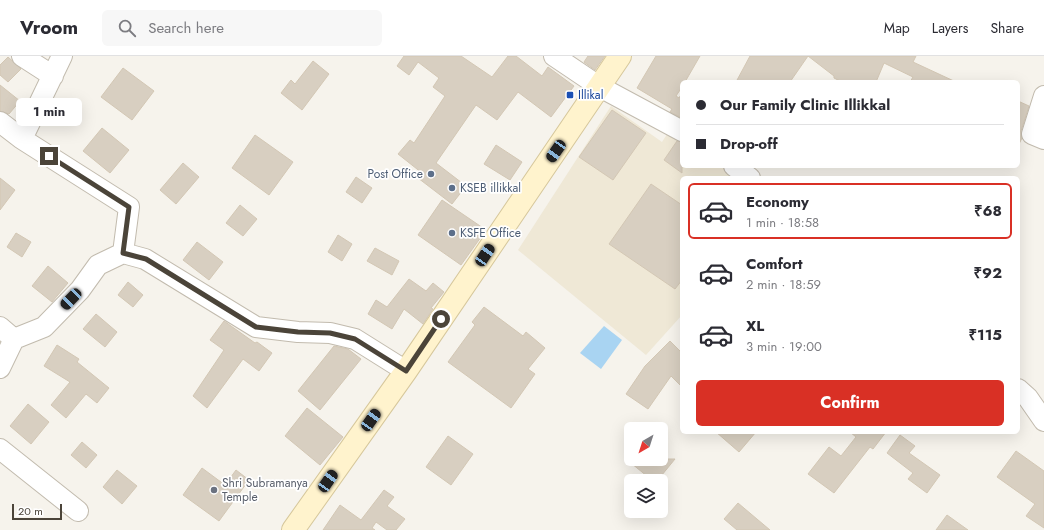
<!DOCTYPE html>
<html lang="en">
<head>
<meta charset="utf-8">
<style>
	:root { --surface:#fff; --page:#f7f7f7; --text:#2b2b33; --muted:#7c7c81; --line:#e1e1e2; --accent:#d93025 }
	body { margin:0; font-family:Jost,sans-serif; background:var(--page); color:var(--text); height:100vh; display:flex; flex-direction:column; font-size:15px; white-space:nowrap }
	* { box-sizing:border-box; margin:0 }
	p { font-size:13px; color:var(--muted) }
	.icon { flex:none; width:22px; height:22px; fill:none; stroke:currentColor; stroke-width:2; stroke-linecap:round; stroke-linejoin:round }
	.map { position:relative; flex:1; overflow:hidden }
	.details { position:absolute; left:680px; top:120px; width:340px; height:258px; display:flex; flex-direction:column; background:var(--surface); border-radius:6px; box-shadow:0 4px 16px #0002 }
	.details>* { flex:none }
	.hud { position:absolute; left:680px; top:24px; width:340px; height:88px; border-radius:6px; box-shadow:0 4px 16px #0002; display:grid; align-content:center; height:88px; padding:0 16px; background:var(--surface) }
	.needle { width:26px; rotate:219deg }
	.controls { position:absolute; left:624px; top:366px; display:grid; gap:8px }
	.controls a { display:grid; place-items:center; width:44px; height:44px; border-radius:6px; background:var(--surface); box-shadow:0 4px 16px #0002; font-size:20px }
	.scale { position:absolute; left:12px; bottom:10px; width:50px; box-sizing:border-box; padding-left:4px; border:2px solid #4b4439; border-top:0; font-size:11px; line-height:14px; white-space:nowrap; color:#4b4439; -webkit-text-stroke:3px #fff; paint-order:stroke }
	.end { position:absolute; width:18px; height:18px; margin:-9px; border:5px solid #4b4439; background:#fff; box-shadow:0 0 0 2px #fff }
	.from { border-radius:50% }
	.bubble { position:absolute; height:28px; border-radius:6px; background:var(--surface); box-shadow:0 4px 16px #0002; font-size:13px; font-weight:700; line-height:28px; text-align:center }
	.car { position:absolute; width:12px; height:24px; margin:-12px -6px; border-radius:5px; box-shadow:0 0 3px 1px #0007; background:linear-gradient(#222 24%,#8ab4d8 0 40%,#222 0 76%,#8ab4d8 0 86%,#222 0) }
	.hud b { display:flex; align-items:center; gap:14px; height:38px; font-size:15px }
	.hud b+b { border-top:1px solid var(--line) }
	.hud i { width:10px; height:10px; background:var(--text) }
	ul { padding:7px 0 0; list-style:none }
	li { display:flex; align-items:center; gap:12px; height:56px; margin:0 8px 6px; padding:0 8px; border:2px solid transparent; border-radius:6px }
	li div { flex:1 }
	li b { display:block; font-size:15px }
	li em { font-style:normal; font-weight:700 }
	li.current { border-color:var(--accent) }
	li>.icon { width:36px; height:36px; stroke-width:1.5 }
	.button { display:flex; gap:8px; margin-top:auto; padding:8px 16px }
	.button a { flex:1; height:46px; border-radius:6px; background:var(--accent); color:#fff; font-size:16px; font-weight:700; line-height:46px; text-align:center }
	header { display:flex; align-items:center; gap:24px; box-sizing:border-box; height:56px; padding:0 20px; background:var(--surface); border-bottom:1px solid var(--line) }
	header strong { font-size:19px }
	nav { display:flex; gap:22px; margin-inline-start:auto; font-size:14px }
	.search { width:280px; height:36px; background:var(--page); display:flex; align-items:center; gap:10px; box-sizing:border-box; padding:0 14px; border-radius:6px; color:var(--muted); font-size:15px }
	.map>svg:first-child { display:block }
	.education { fill:#efe8d6 }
	.water { fill:#a9d4f2 }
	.building { fill:#d8cfc1; stroke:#d3c7b4 }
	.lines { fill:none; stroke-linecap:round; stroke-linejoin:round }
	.street-casing { stroke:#c2bbae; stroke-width:22 }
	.secondary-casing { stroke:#d6c79b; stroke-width:24 }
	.street { stroke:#fff; stroke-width:20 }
	.secondary { stroke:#fff3cd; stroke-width:22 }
	.route { stroke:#4b4439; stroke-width:5 }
	.transit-dot { fill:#1a4fb4; stroke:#fff; stroke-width:1.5 }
	.service-dot { fill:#5c6f8a; stroke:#fff; stroke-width:1.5 }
	.worship-dot { fill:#6b7280; stroke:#fff; stroke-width:1.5 }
	.labels { text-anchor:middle; stroke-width:3.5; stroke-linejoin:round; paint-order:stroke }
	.transit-label { font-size:12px; fill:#164399; stroke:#fff; text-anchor:start }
	.service-label { font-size:12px; fill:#4e5e75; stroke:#fff; text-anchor:start }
	.worship-label { font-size:12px; fill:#5b616d; stroke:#fff; text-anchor:start }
</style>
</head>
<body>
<header>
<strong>Vroom</strong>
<div class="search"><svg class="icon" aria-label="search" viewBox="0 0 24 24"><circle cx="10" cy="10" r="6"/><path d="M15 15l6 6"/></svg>Search here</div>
<nav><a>Map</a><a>Layers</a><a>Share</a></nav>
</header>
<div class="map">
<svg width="1044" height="474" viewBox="0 0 1044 474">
	<rect width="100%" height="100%" fill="#f6f3ec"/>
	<path class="education" d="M611 50 662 86 671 72 682 80V110H723L739 122H682V259L646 299 518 194Z"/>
	<path class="water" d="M604 270 622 284 601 313 580 297Z"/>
	<path class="building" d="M404 0H461L492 21 508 0H516L542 20 548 11 574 30 551 61 518 36 497 64 476 49 436 107 466 130 452 148 418 122 422 117 398 98 410 84 414 87 445 40 433 31 439 22 418 6 409 19 397 10Z
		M588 0H605L595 14 584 6Z
		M656 0H700L685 26H682V31L676 40 679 42 682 37V62L670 56 672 53 637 32Z
		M750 0H916L913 6 956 26H910L913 21 884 7 876 26H842L834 22V20L808 0 790 26H736Z
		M8 1 21 13 8 26 0 19V9Z
		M313 5 329 18 302 54 281 37 291 24 295 28Z
		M123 12 154 35 132 64 101 41Z
		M0 29 20 45 9 58 0 55Z
		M1018 45 1029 50 1021 75 1022 82 1018 90Z
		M612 54 646 77 613 124 579 101Z
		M102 72 129 94 110 117 83 95Z
		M255 79 293 106 269 139 232 112Z
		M677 85 682 86V117L664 104Z
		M496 89 522 106 510 124 484 108Z
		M183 107 199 121 176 148 160 134Z
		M356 121 372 132 362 147 346 136Z
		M0 122 15 134 0 154Z
		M651 128 682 149V224L675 233 609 188Z
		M442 144 486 174 461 209 418 179Z
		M240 149 257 163 243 180 226 167Z
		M16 177 31 186 22 201 7 191Z
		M338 179 352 188 342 205 328 196Z
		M197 186 223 206 209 224 183 204Z
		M375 192 399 205 392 219 367 205Z
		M48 210 68 227 52 246 32 230Z
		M409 223 426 235 433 227 444 236 431 252 433 253 423 268 404 253 392 273 368 258 376 244 387 251Z
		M128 226 143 239 133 251 118 239Z
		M484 251 523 280 526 276 545 292 528 313 535 318 511 352 448 306 475 269 472 266Z
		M96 258 117 276 105 291 83 273Z
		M224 265 255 287 257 286 272 297 259 315 243 303 207 352 193 340 224 294 210 284Z
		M670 285 682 297V331L671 320 648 353 626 338 645 310Z
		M57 289 79 303 77 306 109 332 97 347 86 338 66 362 51 349 70 326 44 310Z
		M334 290 348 293 361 303 320 354 298 335Z
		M28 348 49 366 31 388 10 370Z
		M307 352 343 381 320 409 285 380Z
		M716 376H756L739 396Z
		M850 376H886L873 393 870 391 834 437 808 418 829 391 841 400 856 381Z
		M900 379 915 390 909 397 940 419 927 437 908 423 913 417 887 397Z
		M448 380 473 398 451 429 426 411Z
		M82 386 97 399 86 412 71 399Z
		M1016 395 1044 415V472L1026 460 1035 448 997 421Z
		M626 403H675L657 425H653Z
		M202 412 225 429 236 414 249 424 219 465 183 439Z
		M117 414 137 430 122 448 103 431Z
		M384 434 394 441 387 450 405 463 396 474H387L376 466 372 472 375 474H323L340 449 361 464Z
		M738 447 770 474H737L724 463Z
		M947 459 968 474H936Z"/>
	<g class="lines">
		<defs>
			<path id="street" d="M22 0 53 20
				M62 0 22 83 129 151 123 197
				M554 0 600 31 682 75
				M1044 40 1032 78 1044 83
				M0 66 22 83
				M734 110 750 122
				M0 271 14 283 44 271 80 234 98 209 123 197 145 203 256 271 298 276 330 277 355 283 406 315
				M0 312 14 283
				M1018 333 1028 342 1044 365
				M0 393 78 455"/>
			<path id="secondary" d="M293 474 406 315 620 0"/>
		</defs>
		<use href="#street" class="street-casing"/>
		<use href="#secondary" class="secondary-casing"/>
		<use href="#street" class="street"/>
		<use href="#secondary" class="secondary"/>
	</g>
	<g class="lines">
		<path class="route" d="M49 100 129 151 123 197 146 203 256 271 298 276 330 277 355 283 406 315 441 263"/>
	</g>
	<rect class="transit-dot" x="566" y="35" width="8" height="8" rx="2"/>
	<g class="service-dot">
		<circle cx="431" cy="118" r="4"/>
		<circle cx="452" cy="132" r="4"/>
		<circle cx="452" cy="177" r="4"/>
	</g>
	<circle class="worship-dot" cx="214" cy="434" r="4"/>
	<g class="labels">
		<g class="transit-label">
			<text x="578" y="43">Illikal</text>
		</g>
		<g class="service-label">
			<text x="423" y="122" text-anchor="end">Post Office</text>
			<text x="460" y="136">KSEB illikkal</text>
			<text x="460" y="181">KSFE Office</text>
		</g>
		<g class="worship-label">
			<text x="222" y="431">Shri Subramanya<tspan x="222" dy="14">Temple</tspan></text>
		</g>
	</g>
</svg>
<div class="controls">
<a><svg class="needle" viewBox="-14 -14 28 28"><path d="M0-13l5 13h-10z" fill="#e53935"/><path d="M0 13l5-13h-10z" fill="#7c7c81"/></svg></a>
<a><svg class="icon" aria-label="layers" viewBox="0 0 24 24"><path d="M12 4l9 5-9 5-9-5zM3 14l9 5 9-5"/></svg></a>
</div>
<div class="scale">20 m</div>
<i class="end from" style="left:441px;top:263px"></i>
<i class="end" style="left:49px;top:100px"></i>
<div class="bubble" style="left:16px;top:42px;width:66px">1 min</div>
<i class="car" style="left:556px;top:95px;rotate:215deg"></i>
<i class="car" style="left:485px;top:199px;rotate:34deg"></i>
<i class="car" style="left:71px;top:243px;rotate:224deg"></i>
<i class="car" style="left:371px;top:364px;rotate:35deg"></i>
<i class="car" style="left:328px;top:425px;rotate:35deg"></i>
<div class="hud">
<b><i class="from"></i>Our Family Clinic Illikkal</b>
<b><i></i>Drop-off</b>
</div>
<section class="details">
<ul>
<li class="current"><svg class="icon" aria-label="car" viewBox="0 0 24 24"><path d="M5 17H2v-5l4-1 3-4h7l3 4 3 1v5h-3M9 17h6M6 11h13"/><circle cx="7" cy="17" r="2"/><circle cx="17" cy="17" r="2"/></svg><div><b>Economy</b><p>1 min · 18:58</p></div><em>₹68</em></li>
<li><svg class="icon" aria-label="car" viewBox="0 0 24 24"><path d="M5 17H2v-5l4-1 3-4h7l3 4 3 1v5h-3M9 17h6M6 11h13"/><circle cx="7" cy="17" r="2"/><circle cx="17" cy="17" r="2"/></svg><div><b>Comfort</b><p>2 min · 18:59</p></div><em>₹92</em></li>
<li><svg class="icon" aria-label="car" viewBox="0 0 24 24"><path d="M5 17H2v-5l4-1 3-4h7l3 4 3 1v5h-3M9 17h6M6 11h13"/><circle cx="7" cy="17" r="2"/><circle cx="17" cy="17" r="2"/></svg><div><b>XL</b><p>3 min · 19:00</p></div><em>₹115</em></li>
</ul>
<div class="button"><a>Confirm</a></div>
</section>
</div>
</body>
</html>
